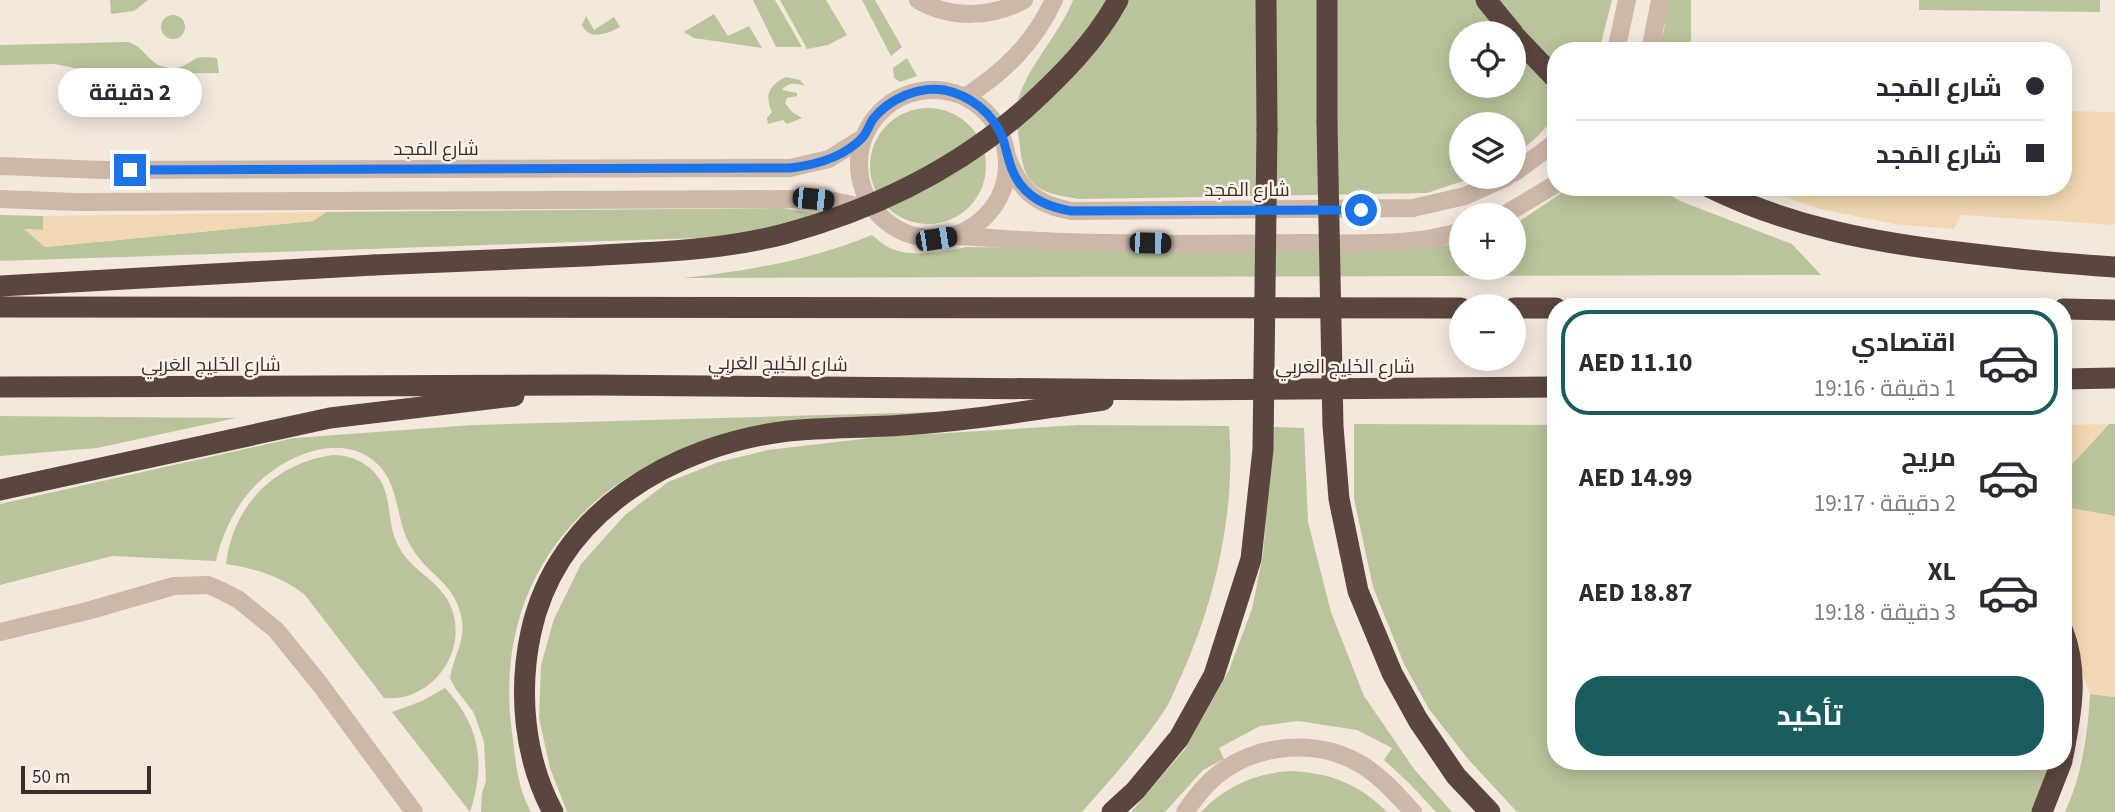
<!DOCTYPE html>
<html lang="ar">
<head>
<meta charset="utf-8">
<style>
	:root { --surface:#fff; --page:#f2f2f3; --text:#2b2b33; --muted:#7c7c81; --line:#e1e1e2; --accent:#1b5d5e }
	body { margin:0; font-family:"Source Sans 3",Cairo,sans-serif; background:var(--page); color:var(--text); direction:rtl; height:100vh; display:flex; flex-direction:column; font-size:26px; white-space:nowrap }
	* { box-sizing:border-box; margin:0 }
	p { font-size:23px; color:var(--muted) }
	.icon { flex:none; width:38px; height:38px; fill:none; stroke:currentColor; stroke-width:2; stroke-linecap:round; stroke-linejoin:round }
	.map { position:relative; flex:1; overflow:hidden; direction:ltr }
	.details { position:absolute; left:1547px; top:298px; width:525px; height:472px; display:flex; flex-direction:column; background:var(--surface); border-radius:28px; box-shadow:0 4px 18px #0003; direction:rtl }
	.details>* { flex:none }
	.guide { position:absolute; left:1547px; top:42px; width:525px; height:154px; border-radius:28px; box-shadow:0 4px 18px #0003; direction:rtl; display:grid; align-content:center; height:154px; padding:0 28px; background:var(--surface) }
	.fabs { position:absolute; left:1449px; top:21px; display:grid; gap:14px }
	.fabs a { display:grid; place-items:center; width:77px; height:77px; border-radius:50%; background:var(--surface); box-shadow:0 4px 18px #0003; font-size:35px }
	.scale { position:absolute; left:21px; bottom:18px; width:130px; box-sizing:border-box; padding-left:7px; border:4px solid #3a2d29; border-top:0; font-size:19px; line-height:24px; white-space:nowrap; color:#3a2d29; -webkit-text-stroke:5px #fbf2ea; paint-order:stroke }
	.end { position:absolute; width:32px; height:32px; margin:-16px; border:9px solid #1a73e8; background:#fff; box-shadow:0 0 0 4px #fff }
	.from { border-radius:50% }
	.bubble { position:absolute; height:49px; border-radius:24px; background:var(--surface); box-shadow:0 4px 18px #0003; font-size:23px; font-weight:700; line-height:49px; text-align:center; direction:rtl }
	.car { position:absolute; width:21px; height:42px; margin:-21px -10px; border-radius:9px; box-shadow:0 0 5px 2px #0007; background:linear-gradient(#222 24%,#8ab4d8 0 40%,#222 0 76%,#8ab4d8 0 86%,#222 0) }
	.guide b { display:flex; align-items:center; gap:24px; height:66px; font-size:26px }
	.guide b+b { border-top:2px solid var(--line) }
	.guide i { width:18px; height:18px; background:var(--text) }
	ul { padding:12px 0 0; list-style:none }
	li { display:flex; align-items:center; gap:21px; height:105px; margin:0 14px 10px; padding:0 14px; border:4px solid transparent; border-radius:28px }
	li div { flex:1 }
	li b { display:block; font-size:26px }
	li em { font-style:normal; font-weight:700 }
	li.selected { border-color:var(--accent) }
	li>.icon { width:63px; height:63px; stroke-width:1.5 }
	.button { display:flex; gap:14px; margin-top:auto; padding:14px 28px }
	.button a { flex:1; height:80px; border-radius:28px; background:var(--accent); color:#fff; font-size:28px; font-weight:700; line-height:80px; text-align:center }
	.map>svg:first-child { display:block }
	.green { fill:#b9c49c; fill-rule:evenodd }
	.sand { fill:#f1d8b2 }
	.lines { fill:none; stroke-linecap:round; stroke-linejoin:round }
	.minor { stroke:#cdb7a8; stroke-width:18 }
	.highway { stroke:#5b463f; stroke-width:21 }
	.highway-bridge { stroke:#5b463f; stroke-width:21 }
	.route { stroke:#1a73e8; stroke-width:9 }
	.labels { text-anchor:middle; stroke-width:5; stroke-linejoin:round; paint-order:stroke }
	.street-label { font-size:19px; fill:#3a2d29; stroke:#fbf2ea }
</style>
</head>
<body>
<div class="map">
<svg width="2115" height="812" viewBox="0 0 2115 812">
	<rect width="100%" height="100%" fill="#f4e8dd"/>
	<path class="green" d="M110 0H148L134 11 111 14Z
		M753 0H775L802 47H776Z
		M780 0H826L847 35 828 45 807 49Z
		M862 0H875L902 47 891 56Z
		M1073 0H1612L1599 51H1556V116L1537 137 1514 156V124H1461V177H1475L1427 193 1080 199C1042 193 1024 190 1020 147 1019 134 1014 116 1017 104 1027 65 1059 36 1073 0ZM1461 33H1514V86H1461Z
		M1667 0H1691V51H1658L1664 30Z
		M1919 0H2100V12L1919 10Z
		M714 14 728 36 749 26 762 48 694 38 684 32Z
		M161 27a12 12 0 1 1 24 0a12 12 0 1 1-24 0Z
		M586 16 594 30 614 17 620 27C608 34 589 41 582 25Z
		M128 42C144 46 148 63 164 67 178 71 185 65 195 59 201 56 211 58 217 58L219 73 103 74 55 64 0 65V45Z
		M907 58 917 76 900 82 894 78 893 68Z
		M786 77 800 80 805 86C796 83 788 82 782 90L797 93V96L787 98 785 103 792 112 802 118 787 124 783 120 768 124 767 118 772 112C764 95 769 85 786 77Z
		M870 166a58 58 0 1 1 116 0a58 58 0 1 1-116 0Z
		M1570 187H1656L1680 201 1792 244 1821 275 683 278C751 270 808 261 872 235 877 239 883 245 890 248 911 258 944 252 966 247L1387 251 1461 243V268H1514V225Z
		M783 208 817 214 746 233 700 238 0 261V215L43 216V230L25 229 45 247 313 221 326 212Z
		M1005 410 766 425C612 452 493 558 511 724 515 754 516 785 531 812H481L482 793 486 781 484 742 474 713 455 688 450 678C453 657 465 643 462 621 456 582 429 577 412 548 396 524 400 491 382 469 346 426 281 456 251 490 233 511 222 535 216 561L112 556 0 585V504L294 438 473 425Z
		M0 416 236 418 97 448 0 456Z
		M1354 424 1556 425V761H2055L2037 812H1517L1468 759 1429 709 1404 664 1373 587 1354 499Z
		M2109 424H2115V516L2063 507V474Z
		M1079 425 1229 426C1236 508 1216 599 1182 674 1176 686 1172 698 1166 708 1142 745 1111 779 1082 812H567L550 768 539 718 541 665 554 619 581 564 625 515 668 482 719 462 768 450 879 437Z
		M1274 427 1304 428 1308 522 1331 612 1364 696 1414 769 1452 812H1436L1409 783 1384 760 1392 748 1357 730 1298 721 1260 726 1219 748 1224 759 1203 770 1165 812H1131L1185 749 1229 670 1252 609 1263 554Z
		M333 455C359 455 382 471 387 498 391 516 390 532 400 549 411 569 435 579 447 599 474 645 434 703 384 698L305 595C280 576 257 569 226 564 233 505 275 463 333 455Z
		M445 688C480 726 486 763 470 812L392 712 422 701Z
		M2090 694 2115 697V812H2065C2082 775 2088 734 2090 694Z
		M1289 771C1328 772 1360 784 1387 812H1201C1225 787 1254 774 1289 771Z"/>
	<path class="sand" d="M2063 111 2115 112V225L1961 215 1954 229 1894 224 1820 209 1756 187H2063Z
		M326 212 313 221 45 247 24 229 43 230V216Z
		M2109 424 2063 474V425Z
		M2063 507 2115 516V697L2090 694 2079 663 2063 603Z"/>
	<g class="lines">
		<path class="minor" d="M918 0C950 19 992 18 1024 0
			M1616 51 1627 0
			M1650 51 1660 0
			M859 164a74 74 0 1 1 148 0a74 74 0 1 1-148 0Z
			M965 97C1004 72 1034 43 1054 0
			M1007 156C1019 190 1035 204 1071 211L1413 208 1465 196 1507 177
			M0 166 103 170 790 168 829 159 864 137
			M1514 173 1556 142
			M0 199 77 202 792 199 834 201 867 208
			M1504 215 1556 184
			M953 236C983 237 1013 240 1043 241 1129 245 1217 244 1303 243 1355 243 1411 247 1461 231
			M0 632 87 611 174 586 208 585 222 591 239 600 276 630 319 683 414 812
			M1185 812C1194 799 1204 786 1216 776 1256 743 1318 738 1362 765 1382 777 1397 795 1413 812"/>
		<path class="highway" d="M1266 0 1267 130
			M1486 0 1513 33
			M1514 35 1556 79
			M1327 122V0
			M1709 187C1790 227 1876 243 1966 253 2016 259 2065 264 2115 267
			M0 286 374 265
			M0 307 1461 308
			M1514 308H1556
			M2063 309 2115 310
			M2063 379 2115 378
			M0 387 595 385 1178 390 1556 387
			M0 490 330 418 514 396
			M2063 631C2079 672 2071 715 2063 756
			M553 812C524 758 518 692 531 632 557 512 673 445 788 431 827 427 865 428 904 425 971 421 1037 409 1103 400
			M2042 812 2062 761"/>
		<path class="highway-bridge" d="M1327 122 1333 426 1339 499 1358 591 1392 673 1418 720 1456 776 1490 812
			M374 265C444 262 515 259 585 256 652 252 719 251 784 234 873 210 957 169 1026 108 1061 76 1096 41 1118 0
			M1112 812 1135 791 1179 738 1214 675 1251 559 1263 449 1267 130"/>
	</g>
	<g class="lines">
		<path class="route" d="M130 170 790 168C815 165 844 157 862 138 867 133 869 125 873 119 889 99 918 86 944 90 970 95 994 114 1003 139 1008 155 1010 171 1020 184 1033 201 1050 207 1071 211L1361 210"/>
	</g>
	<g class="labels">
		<g class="street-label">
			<text x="436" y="155">شارع المَجد</text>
			<text x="1247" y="196">شارع المَجد</text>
			<text transform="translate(778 363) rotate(1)" y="7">شارع الخَلِيج العَربِي</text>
			<text x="211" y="371">شارع الخَلِيج العَربِي</text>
			<text x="1345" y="373">شارع الخَلِيج العَربِي</text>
		</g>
	</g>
</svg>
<div class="fabs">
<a><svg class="icon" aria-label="locate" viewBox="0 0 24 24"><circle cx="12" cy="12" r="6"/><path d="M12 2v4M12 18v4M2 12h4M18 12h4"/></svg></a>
<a><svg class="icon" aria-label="layers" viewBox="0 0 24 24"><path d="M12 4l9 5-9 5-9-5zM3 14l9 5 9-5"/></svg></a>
<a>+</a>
<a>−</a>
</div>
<div class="scale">50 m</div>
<i class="end from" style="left:1361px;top:210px"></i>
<i class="end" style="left:130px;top:170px"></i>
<div class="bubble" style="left:58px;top:68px;width:144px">2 دقيقة</div>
<i class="car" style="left:813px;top:199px;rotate:96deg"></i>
<i class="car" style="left:936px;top:239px;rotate:81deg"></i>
<i class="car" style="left:1150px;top:243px;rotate:91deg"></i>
<div class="guide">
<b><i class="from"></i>شارع المَجد</b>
<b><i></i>شارع المَجد</b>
</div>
<section class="details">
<ul>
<li class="selected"><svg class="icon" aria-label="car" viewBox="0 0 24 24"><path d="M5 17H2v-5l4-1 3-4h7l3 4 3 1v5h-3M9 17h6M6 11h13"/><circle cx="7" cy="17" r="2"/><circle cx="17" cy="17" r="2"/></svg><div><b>اقتصادي</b><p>1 دقيقة · 19:16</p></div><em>AED 11.10</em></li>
<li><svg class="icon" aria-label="car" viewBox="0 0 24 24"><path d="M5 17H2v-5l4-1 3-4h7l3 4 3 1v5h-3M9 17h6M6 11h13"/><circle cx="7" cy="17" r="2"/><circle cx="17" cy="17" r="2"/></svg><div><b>مريح</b><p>2 دقيقة · 19:17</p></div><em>AED 14.99</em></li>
<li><svg class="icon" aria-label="car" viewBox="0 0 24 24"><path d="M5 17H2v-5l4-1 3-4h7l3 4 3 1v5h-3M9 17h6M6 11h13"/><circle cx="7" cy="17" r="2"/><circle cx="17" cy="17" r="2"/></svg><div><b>XL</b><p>3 دقيقة · 19:18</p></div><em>AED 18.87</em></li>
</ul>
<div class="button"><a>تأكيد</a></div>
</section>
</div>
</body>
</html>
